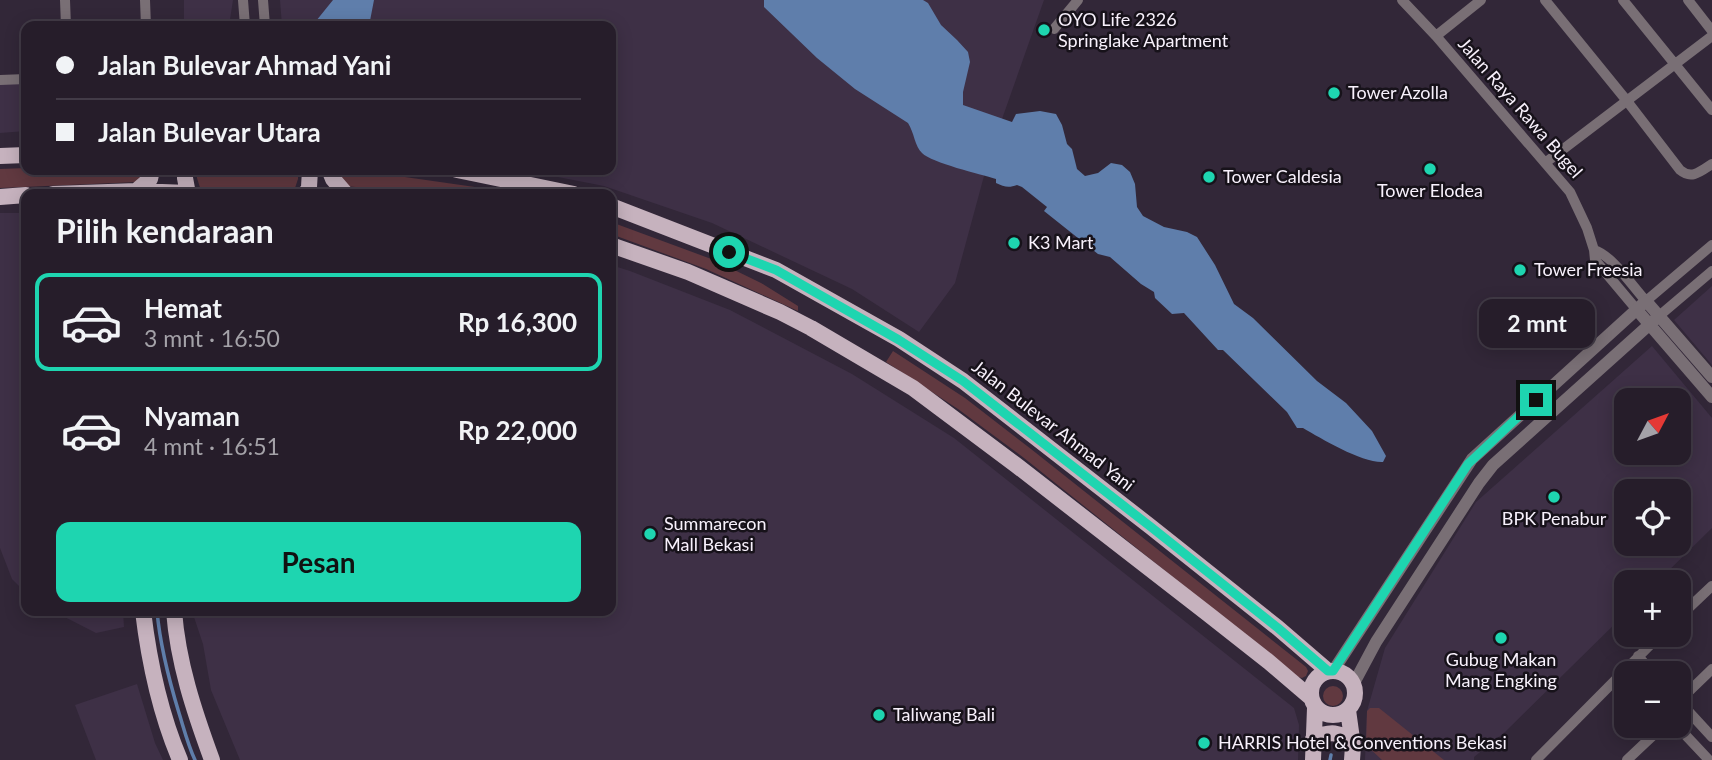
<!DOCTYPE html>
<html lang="id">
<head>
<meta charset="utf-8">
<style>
	:root { --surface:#261d2a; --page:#2e2632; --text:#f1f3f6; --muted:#a4a2a8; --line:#423b47; --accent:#1ed5b0 }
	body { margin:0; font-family:Lato,sans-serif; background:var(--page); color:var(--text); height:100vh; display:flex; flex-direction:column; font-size:26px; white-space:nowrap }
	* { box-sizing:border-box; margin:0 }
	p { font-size:23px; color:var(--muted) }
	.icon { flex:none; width:38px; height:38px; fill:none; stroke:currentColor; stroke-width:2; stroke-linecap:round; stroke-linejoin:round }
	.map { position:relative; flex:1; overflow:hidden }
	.drawer { position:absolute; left:21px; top:189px; width:595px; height:427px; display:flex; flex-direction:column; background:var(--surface); border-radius:14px; box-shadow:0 4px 18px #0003,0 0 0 2px var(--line) }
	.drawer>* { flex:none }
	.guide { position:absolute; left:21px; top:21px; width:595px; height:154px; border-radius:14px; box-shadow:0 4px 18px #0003,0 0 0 2px var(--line); display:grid; align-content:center; height:154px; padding:0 35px; background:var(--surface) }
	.needle { width:46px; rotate:49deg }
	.buttons { position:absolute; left:1614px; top:388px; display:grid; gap:14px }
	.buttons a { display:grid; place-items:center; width:77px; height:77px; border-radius:14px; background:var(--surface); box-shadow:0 4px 18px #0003,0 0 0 2px var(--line); font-size:35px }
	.end { position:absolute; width:32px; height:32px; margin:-16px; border:9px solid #1ed5b0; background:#111; box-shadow:0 0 0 4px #111 }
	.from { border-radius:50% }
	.bubble { position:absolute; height:49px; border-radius:14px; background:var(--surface); box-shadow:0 4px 18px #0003,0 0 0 2px var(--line); font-size:23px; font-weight:700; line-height:49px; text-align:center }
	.guide b { display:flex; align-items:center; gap:24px; height:66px; font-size:26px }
	.guide b+b { border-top:2px solid var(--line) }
	.guide i { width:18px; height:18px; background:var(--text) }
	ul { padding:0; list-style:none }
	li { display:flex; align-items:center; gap:21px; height:98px; margin:0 14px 10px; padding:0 21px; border:4px solid transparent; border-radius:14px }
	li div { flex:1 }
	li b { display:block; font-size:26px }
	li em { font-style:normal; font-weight:700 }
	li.current { border-color:var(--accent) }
	li>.icon { width:63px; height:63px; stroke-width:1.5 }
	h2 { padding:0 35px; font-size:32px; line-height:84px }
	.button { display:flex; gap:14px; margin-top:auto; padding:14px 35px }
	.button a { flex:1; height:80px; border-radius:14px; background:var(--accent); color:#111; font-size:28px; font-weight:700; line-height:80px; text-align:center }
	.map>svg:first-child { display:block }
	.built { fill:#3e3046; fill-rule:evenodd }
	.green { fill:#613940 }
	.water { fill:#5f7eab }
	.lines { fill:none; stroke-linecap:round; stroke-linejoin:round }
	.stream { stroke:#5f7eab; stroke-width:3.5 }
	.minor { stroke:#796f75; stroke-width:10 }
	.tertiary { stroke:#796f75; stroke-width:12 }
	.primary { stroke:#c6b2be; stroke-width:16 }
	.route { stroke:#1ed5b0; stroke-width:9 }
	.poi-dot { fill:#1ed5b0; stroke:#17121a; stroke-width:2.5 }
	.labels { text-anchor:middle; stroke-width:5; stroke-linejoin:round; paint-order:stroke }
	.poi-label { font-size:18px; fill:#f8f1fc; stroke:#17121a; text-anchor:start }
	.street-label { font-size:18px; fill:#f8f1fc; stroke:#17121a }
</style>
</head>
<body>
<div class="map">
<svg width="1712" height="760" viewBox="0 0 1712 760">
	<rect width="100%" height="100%" fill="#322738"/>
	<path class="built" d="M184 0H233L229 26H184Z
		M280 0H1044L1002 119 984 176 955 283 919 332 852 289 712 223 604 186 522 170H611V26H282Z
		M26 79V131L0 133V80Z
		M0 213H26V593L12 579 0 548Z
		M611 265 630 271 730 310 852 374 954 438 1294 708 1299 725 1298 760H240L211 690 203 644 192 611H611Z
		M1712 286V365L1674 320Z
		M1652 346 1712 418V528L1656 583H1626V613L1505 732 1474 757V760H1365L1367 711 1385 648 1476 502ZM1626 401H1678V453H1626ZM1626 492H1678V544H1626Z
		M53 611H123L124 627 96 633Z
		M137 684 155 743 163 760H96L75 705Z"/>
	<path class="green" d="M26 168V170H146L138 182 0 188V169Z
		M197 170H298V179L293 194H202L197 178Z
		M356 170 482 188 507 194H428L345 186 340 180 341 171Z
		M611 222 714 260 761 283 798 306V311L706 269 611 234Z
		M893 351 965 398 1031 449 1306 667 1308 671 1306 676 1302 678 1298 677 1024 458 958 409 886 362Z
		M1323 696a10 10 0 1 1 20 0a10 10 0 1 1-20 0Z
		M1370 708H1379L1444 760H1382L1366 745 1367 711Z"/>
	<path class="water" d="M333 0H374L369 26H310L316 21Z
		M764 0H923L928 3 941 25 957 40 968 52 970 62 963 92V105L1012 122 1016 114 1040 111 1056 114 1062 125 1067 144 1072 149 1077 169 1085 176 1098 173 1111 163 1122 165 1130 172 1135 184 1137 207 1143 216 1164 227 1187 232 1197 237 1215 265 1234 304 1253 318 1317 381 1346 403 1372 431 1386 456 1383 462C1362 463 1322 439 1303 428H1297L1287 412 1223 350H1218L1184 313 1172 314 1155 298 1154 292 1141 284 1110 257 1098 254 1044 211 1047 207 1022 187 1017 185C1009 188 1004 187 996 183V179C980 174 932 163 922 153 915 147 914 132 908 123L855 89 817 58 764 7Z"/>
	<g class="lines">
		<path class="stream" d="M157 611C160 645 169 680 179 713 184 729 188 745 195 760
			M1330 760 1331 755"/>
		<path class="minor" d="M65 0 66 26
			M145 0 146 26
			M243 0 245 26
			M263 0 265 26
			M1402 0 1436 36 1570 192 1587 228 1594 250 1595 260 1637 310
			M1545 0 1627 101 1680 170C1692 180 1701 171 1712 164
			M1623 0 1712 110
			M1688 0 1712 31
			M1054 29 1078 0
			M1436 36 1481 0
			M0 80 26 79
			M1545 163 1712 36
			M1594 250C1612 255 1633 287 1646 301L1712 245
			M1659 316 1712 271
			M1678 618 1712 586
			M1638 656 1654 674
			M1678 700 1712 737
			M1679 701 1712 669
			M1677 726 1709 760
			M1536 760 1660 635
			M1627 760 1663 726"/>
		<path class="tertiary" d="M1637 310 1712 397
			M1333 671 1472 459 1646 301 1712 377
			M1353 685 1376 642 1479 483 1493 465 1659 316"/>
		<path class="primary" d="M0 156 26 155
			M185 170V178L188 194
			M333 170 331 174 333 179 346 194
			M457 170 574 194
			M136 191 150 179 152 170
			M53 194 136 191 188 193
			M306 194 309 187 310 170
			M0 197 26 195
			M611 206 776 270 899 339 963 381 1151 527 1278 628 1328 671
			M611 245 688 272 780 312 811 328 913 388 1016 465 1208 614 1269 662 1310 697
			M143 611C149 661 160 713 180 760
			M174 611C178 663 194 711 212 760
			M1311 693a22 22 0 1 1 44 0a22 22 0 1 1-44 0Z
			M1348 710 1353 746 1352 760
			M1313 739C1329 731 1341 730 1353 746
			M1313 760 1315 708"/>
	</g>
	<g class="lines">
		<path class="route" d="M729 252 776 270 899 340 963 381 1151 527 1278 628 1328 671H1333L1468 464 1536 400"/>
	</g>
	<g class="poi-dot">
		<circle cx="1044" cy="30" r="7"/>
		<circle cx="1334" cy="93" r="7"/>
		<circle cx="1430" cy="169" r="7"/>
		<circle cx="1209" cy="177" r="7"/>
		<circle cx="1014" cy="243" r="7"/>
		<circle cx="1520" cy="270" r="7"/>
		<circle cx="1554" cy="497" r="7"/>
		<circle cx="650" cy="534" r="7"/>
		<circle cx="1501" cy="638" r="7"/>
		<circle cx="879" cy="715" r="7"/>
		<circle cx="1204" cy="743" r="7"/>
	</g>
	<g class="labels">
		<g class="poi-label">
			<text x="1058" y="26">OYO Life 2326<tspan x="1058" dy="21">Springlake Apartment</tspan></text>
			<text x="1348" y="99">Tower Azolla</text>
			<text x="1223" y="183">Tower Caldesia</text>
			<text x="1430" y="197" text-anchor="middle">Tower Elodea</text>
			<text x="1028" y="249">K3 Mart</text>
			<text x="1534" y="276">Tower Freesia</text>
			<text x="1554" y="525" text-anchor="middle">BPK Penabur</text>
			<text x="664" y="530">Summarecon<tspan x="664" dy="21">Mall Bekasi</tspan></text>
			<text x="1501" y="666" text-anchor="middle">Gubug Makan<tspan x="1501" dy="21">Mang Engking</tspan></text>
			<text x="893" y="721">Taliwang Bali</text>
			<text x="1218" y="749">HARRIS Hotel &amp; Conventions Bekasi</text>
		</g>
		<g class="street-label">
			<text transform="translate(1520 108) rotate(49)" y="6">Jalan Raya Rawa Bugel</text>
			<text transform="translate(1053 426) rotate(38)" y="6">Jalan Bulevar Ahmad Yani</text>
		</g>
	</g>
</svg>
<div class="buttons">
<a><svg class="needle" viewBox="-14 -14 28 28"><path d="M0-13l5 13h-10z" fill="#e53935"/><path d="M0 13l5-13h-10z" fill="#a4a2a8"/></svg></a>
<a><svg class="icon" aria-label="locate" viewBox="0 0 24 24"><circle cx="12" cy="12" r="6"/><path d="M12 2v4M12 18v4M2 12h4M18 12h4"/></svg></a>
<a>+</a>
<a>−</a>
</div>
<i class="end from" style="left:729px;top:252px"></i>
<i class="end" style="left:1536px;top:400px"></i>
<div class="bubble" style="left:1479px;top:299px;width:116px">2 mnt</div>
<div class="guide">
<b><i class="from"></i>Jalan Bulevar Ahmad Yani</b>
<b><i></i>Jalan Bulevar Utara</b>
</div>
<section class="drawer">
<h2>Pilih kendaraan</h2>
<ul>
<li class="current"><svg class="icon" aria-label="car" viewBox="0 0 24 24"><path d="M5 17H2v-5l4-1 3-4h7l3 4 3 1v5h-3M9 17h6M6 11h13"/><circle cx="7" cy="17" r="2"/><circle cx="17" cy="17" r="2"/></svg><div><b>Hemat</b><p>3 mnt · 16:50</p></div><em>Rp 16,300</em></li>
<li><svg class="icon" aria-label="car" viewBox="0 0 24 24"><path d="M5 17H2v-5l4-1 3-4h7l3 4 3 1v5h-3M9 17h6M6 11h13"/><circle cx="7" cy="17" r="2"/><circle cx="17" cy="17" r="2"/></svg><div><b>Nyaman</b><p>4 mnt · 16:51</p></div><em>Rp 22,000</em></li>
</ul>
<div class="button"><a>Pesan</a></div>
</section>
</div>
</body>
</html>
